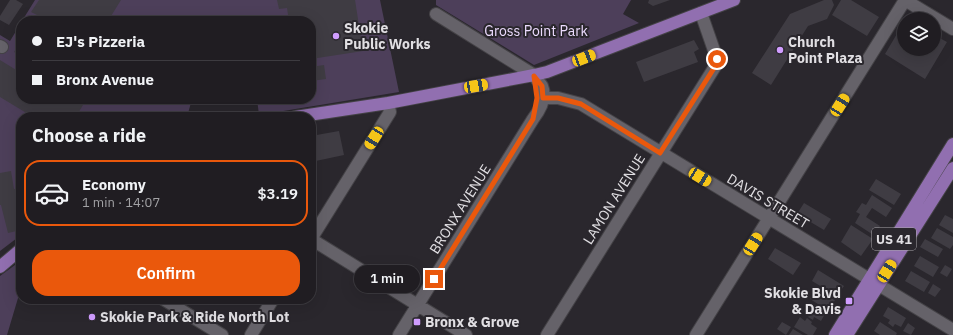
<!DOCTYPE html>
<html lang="en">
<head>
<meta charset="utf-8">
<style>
	:root { --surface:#201d22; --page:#28262a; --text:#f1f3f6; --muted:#a2a2a5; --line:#3d3b40; --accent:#ea580c }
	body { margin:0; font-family:"IBM Plex Sans",sans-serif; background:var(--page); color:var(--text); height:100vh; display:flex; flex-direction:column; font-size:15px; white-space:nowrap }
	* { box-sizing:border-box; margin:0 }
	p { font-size:13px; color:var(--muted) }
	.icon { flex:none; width:22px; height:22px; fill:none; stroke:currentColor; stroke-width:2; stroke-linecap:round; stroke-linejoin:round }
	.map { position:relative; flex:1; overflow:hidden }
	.side { position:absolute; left:16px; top:112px; width:300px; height:192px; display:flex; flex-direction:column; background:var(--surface); border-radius:16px; box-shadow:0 4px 16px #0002,0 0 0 1px var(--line) }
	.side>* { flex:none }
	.top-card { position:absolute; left:16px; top:16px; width:300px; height:88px; border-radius:16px; box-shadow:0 4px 16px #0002,0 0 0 1px var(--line); display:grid; align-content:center; height:88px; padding:0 16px; background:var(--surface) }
	.fabs { position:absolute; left:897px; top:12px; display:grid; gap:8px }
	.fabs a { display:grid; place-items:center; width:44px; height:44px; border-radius:50%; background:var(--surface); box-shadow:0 4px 16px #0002,0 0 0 1px var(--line); font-size:20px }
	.end { position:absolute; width:18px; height:18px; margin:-9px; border:5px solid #ea580c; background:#fff; box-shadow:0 0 0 2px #fff }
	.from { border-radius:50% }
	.bubble { position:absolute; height:28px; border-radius:14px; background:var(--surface); box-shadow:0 4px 16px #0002,0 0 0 1px var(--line); font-size:13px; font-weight:600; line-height:28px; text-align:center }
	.car { position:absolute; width:12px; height:24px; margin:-12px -6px; border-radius:5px; box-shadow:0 0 3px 1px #0007; background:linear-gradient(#f5c518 24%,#345 0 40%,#f5c518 0 76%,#345 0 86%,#f5c518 0) }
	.top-card b { display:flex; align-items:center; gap:14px; height:38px; font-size:15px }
	.top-card b+b { border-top:1px solid var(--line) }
	.top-card i { width:10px; height:10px; background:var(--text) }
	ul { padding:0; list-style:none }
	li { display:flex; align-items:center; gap:12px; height:66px; margin:0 8px 6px; padding:0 8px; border:2px solid var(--line); border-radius:16px }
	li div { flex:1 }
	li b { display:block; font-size:15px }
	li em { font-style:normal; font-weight:600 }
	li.active { border-color:var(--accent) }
	li>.icon { width:36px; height:36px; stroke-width:1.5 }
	h2 { padding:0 16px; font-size:18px; line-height:48px }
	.primary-button { display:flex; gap:8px; margin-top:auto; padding:8px 16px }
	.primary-button a { flex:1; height:46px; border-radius:16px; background:var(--accent); color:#fff; font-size:16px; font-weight:600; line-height:46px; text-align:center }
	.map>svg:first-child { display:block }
	.green { fill:#4d3f5a }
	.building { fill:#3f3c43 }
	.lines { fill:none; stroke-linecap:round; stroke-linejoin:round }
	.minor-casing { stroke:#444246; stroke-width:14 }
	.major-casing { stroke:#444246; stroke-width:14 }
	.minor { stroke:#656269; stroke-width:12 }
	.major { stroke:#916fb0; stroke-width:12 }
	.route { stroke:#ea580c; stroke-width:5 }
	.poi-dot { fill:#d09dff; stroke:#2a272d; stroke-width:1.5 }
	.labels { text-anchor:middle; stroke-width:4; stroke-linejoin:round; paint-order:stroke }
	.shield { fill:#2a272d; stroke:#aaa8ac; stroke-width:1 }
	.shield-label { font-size:13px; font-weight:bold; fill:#e1dfe3 }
	.poi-label { font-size:14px; font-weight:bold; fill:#e1dfe3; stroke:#2a272d; text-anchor:start }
	.park-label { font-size:14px; fill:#ecdbfe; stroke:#2a272d }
	.street-label { font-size:14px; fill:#e1dfe3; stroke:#2a272d }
</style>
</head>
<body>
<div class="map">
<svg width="953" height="335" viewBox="0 0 953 335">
	<rect width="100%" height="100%" fill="#2a272d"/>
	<path class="green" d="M35 0H380L399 92 259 115 257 99H311V21H22Z
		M436 0H631L623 14 639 23 534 65 436 5Z
		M21 23V99H192L187 117H21V235L0 251V35L10 41Z
		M19 262 21 263V288L7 335H0V276Z"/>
	<path class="building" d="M10 0H16L23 4 9 25 0 20V16Z
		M39 0H121L108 21H33L37 15 31 12Z
		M277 0H355L363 51 311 59V21H289L287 8 279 9Z
		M649 0H670L653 6 648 3Z
		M824 0H832L834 5 827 19 808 26 771 85 752 73 790 14Z
		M841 0H851L879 17 867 36 832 15Z
		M904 22V49H934V35L947 42 925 79 885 54Z
		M21 40V56L14 52Z
		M694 40 699 49 694 52 698 62 644 82 636 62Z
		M0 60 21 73V99L86 100 77 115 74 117H33L0 97Z
		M324 65 326 79 311 81V67Z
		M339 131 344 155 311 162V136Z
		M11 171 14 189 21 188V230L8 233 1 205H0V173Z
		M876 179 901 194 894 205 869 190Z
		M872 195 892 208 886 217 872 208 866 217 880 226 875 236 855 223 860 214 856 212 862 203 866 205Z
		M804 203 831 219 824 230 797 214Z
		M945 215 953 219V233L939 225Z
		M851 225 873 239 861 256 841 242Z
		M937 228 953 237V245L950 249 931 238Z
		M925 239 943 249 938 257 920 247Z
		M775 248 801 263 793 275 768 259Z
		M920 256 939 267 933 277 914 266Z
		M945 265 952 269 947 277 940 273Z
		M818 270 844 286 837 296 812 281Z
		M911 271 930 282 924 292 905 281Z
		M933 284 941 289 935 297 928 293Z
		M816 289 835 300 829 311 810 299Z
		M810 302 826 312 821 321 814 317 813 320 808 317 810 315 804 311Z
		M888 307 906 318 901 327 895 324 893 327 888 323 890 320 883 316Z
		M800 317 805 321 807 318 812 322 811 324 817 328 813 335H808L794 327Z
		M782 322 791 327 786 335 777 329Z
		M880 322 897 333 896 335H880L874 331Z
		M908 323 915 328 911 335 903 331Z
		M793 329 803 335H789Z"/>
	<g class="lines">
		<defs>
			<path id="minor" d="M905 0 953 29
				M0 46 2 47
				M543 98H558L581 104 953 330
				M311 239 466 335
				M311 239 390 112 388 103
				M163 299 222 335
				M251 335 273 299
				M399 335 533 119C540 110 547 98 542 86 540 83 536 79 534 75L436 14
				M547 335 716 65 717 59 701 13
				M696 335 905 0"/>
			<path id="major" d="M295 117 388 103 534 75 547 72 734 0
				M0 267 21 249
				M835 335 953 144
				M847 335 953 168"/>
		</defs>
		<use href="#minor" class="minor-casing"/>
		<use href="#major" class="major-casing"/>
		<use href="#minor" class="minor"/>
		<use href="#major" class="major"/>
	</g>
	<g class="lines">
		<path class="route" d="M434 279 533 119 537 98 534 76 542 86 543 98H558L581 104 660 153 716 65 717 59"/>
	</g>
	<g class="poi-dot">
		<circle cx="336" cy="36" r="4"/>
		<circle cx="780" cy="50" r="4"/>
		<rect x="845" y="297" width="8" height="8" rx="2"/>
		<circle cx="92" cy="317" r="4"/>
		<rect x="413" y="318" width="8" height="8" rx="2"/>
	</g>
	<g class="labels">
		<rect class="shield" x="872" y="228" width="44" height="22" rx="3"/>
		<g class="shield-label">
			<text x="894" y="244">US 41</text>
		</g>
		<g class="poi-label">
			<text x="344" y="33">Skokie<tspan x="344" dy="16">Public Works</tspan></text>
			<text x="788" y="47">Church<tspan x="788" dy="16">Point Plaza</tspan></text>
			<text x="841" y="298" text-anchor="end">Skokie Blvd<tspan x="841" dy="16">&amp; Davis</tspan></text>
			<text x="100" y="322">Skokie Park &amp; Ride North Lot</text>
			<text x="425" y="327">Bronx &amp; Grove</text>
		</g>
		<g class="park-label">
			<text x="536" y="36">Gross Point Park</text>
		</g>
		<g class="street-label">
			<text transform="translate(614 199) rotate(-58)" y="5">LAMON AVENUE</text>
			<text transform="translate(768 201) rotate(31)" y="5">DAVIS STREET</text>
			<text transform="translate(460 209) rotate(-58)" y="5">BRONX AVENUE</text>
		</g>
	</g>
</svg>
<div class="fabs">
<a><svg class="icon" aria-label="layers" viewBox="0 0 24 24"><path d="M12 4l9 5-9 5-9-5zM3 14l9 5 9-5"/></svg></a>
</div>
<i class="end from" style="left:717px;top:59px"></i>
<i class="end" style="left:434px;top:279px"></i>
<div class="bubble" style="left:354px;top:265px;width:66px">1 min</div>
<i class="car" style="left:584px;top:58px;rotate:69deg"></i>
<i class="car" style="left:476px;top:86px;rotate:80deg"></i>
<i class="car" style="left:840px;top:105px;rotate:32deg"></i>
<i class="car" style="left:374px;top:138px;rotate:212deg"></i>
<i class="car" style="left:700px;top:177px;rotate:121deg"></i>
<i class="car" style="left:753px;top:244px;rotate:32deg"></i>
<i class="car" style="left:887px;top:271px;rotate:32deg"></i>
<div class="top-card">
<b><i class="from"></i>EJ's Pizzeria</b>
<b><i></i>Bronx Avenue</b>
</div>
<section class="side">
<h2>Choose a ride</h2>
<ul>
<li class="active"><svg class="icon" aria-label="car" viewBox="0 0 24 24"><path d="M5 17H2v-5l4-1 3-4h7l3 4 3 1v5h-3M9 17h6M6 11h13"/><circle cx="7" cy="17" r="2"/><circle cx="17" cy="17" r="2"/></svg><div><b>Economy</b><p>1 min · 14:07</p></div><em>$3.19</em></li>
</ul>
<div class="primary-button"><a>Confirm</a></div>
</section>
</div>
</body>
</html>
